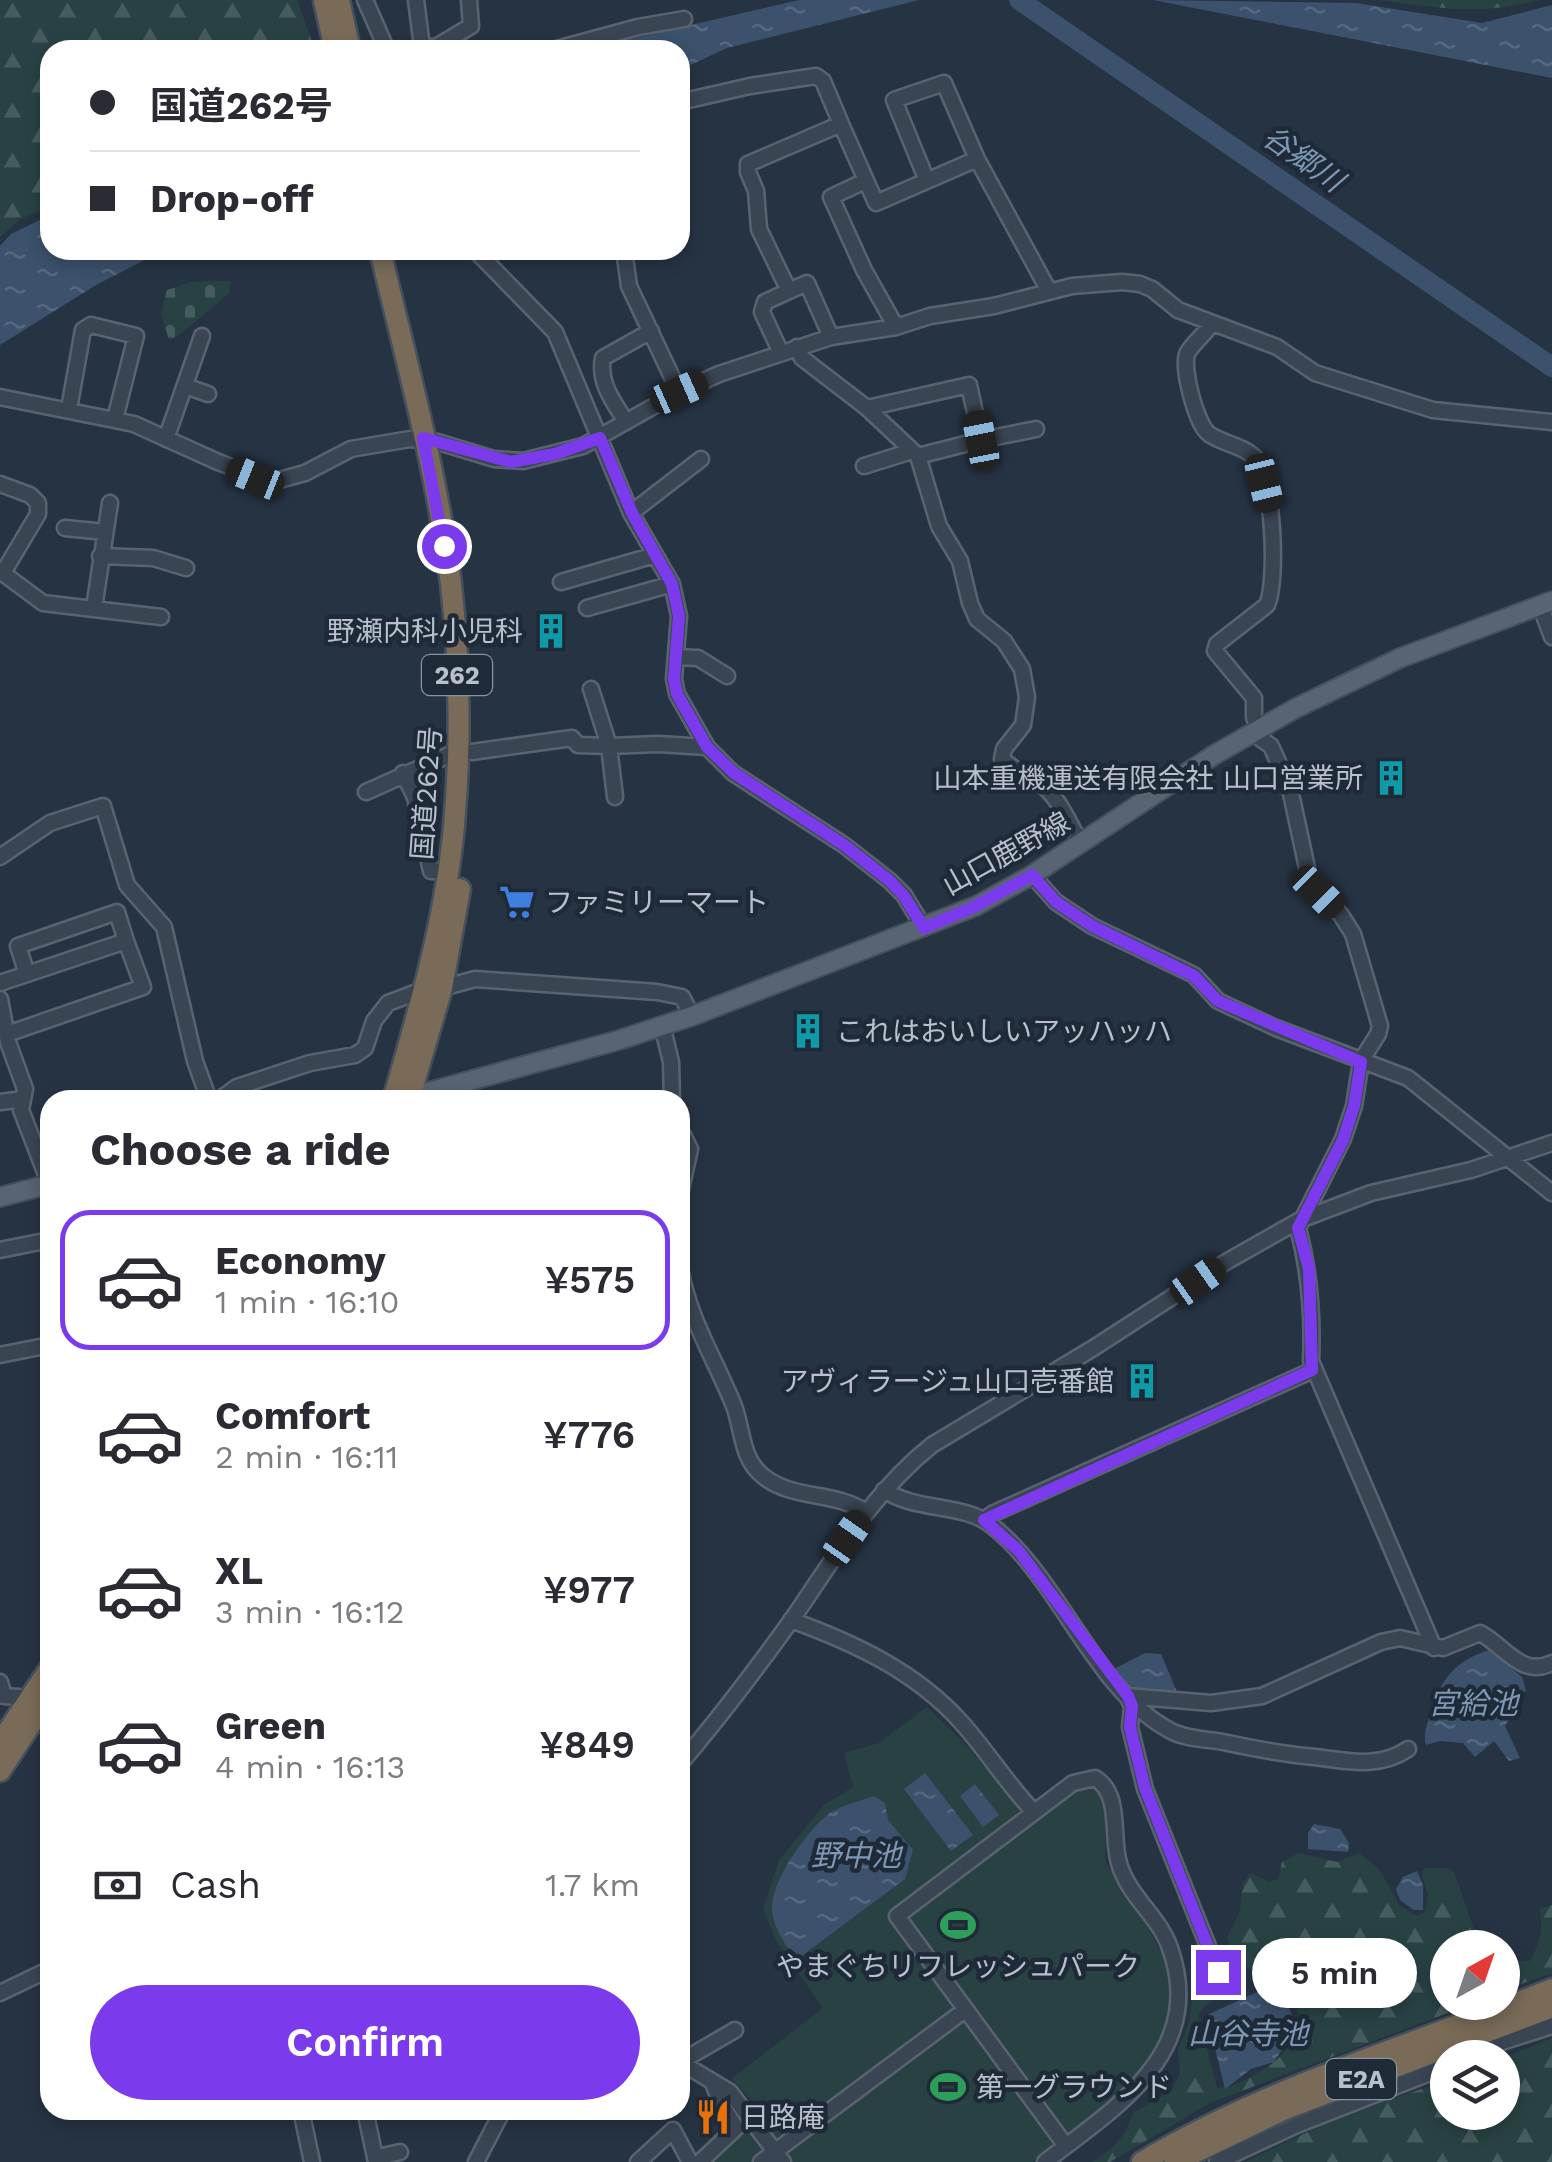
<!DOCTYPE html>
<html lang="en">
<head>
<meta charset="utf-8">
<style>
	:root { --surface:#fff; --page:#f2f2f3; --text:#2b2b33; --muted:#7c7c81; --line:#e1e1e2; --accent:#7c3aed }
	body { margin:0; font-family:"Work Sans","Noto Sans JP",sans-serif; background:var(--page); color:var(--text); height:100vh; display:flex; flex-direction:column; font-size:38px; white-space:nowrap }
	* { box-sizing:border-box; margin:0 }
	p { font-size:32px; color:var(--muted) }
	.icon { flex:none; width:55px; height:55px; fill:none; stroke:currentColor; stroke-width:2; stroke-linecap:round; stroke-linejoin:round }
	.map { position:relative; flex:1; overflow:hidden }
	.drawer { position:absolute; left:40px; top:1090px; width:650px; height:1030px; display:flex; flex-direction:column; background:var(--surface); border-radius:30px; box-shadow:0 5px 15px #0003 }
	.drawer>* { flex:none }
	.hud { position:absolute; left:40px; top:40px; width:650px; height:220px; border-radius:30px; box-shadow:0 5px 15px #0003; display:grid; align-content:center; height:220px; padding:0 50px; background:var(--surface) }
	.needle { width:65px; rotate:40deg }
	.tools { position:absolute; left:1430px; top:1930px; display:grid; gap:20px }
	.tools a { display:grid; place-items:center; width:90px; height:90px; border-radius:50%; background:var(--surface); box-shadow:0 5px 15px #0003; font-size:50px }
	.end { position:absolute; width:45px; height:45px; margin:-22px; border:12px solid #7c3aed; background:#fff; box-shadow:0 0 0 5px #fff }
	.from { border-radius:50% }
	.bubble { position:absolute; height:70px; border-radius:35px; background:var(--surface); box-shadow:0 5px 15px #0003; font-size:32px; font-weight:600; line-height:70px; text-align:center }
	.car { position:absolute; width:30px; height:60px; margin:-30px -15px; border-radius:12px; box-shadow:0 0 8px 2px #0007; background:linear-gradient(#222 24%,#8ab4d8 0 40%,#222 0 76%,#8ab4d8 0 86%,#222 0) }
	.hud b { display:flex; align-items:center; gap:35px; height:95px; font-size:38px }
	.hud b+b { border-top:2px solid var(--line) }
	.hud i { width:25px; height:25px; background:var(--text) }
	ul { padding:0; list-style:none }
	li { display:flex; align-items:center; gap:30px; height:140px; margin:0 20px 15px; padding:0 30px; border:5px solid transparent; border-radius:30px }
	li div { flex:1 }
	li b { display:block; font-size:38px }
	li em { font-style:normal; font-weight:600 }
	li.selected { border-color:var(--accent) }
	li>.icon { width:90px; height:90px; stroke-width:1.5 }
	h2 { padding:0 50px; font-size:45px; line-height:120px }
	.pay { display:flex; align-items:center; gap:25px; height:110px; padding:0 50px; font-size:38px }
	.pay p { margin-inline-start:auto }
	.cta { display:flex; gap:20px; margin-top:auto; padding:20px 50px }
	.cta a { flex:1; height:115px; border-radius:60px; background:var(--accent); color:#fff; font-size:40px; font-weight:600; line-height:115px; text-align:center }
	.map>svg:first-child { display:block }
	.forest { fill:url(#forest-firs) }
	.cemetery { fill:url(#cemetery-stones) }
	.garden { fill:#284244 }
	.water { fill:url(#water-ripples) }
	.lines { fill:none; stroke-linecap:round; stroke-linejoin:round }
	.river { stroke:#3b516c; stroke-width:20 }
	.minor-casing { stroke:#596370; stroke-width:19 }
	.major-casing { stroke:#444e5c; stroke-width:22 }
	.highway-casing { stroke:#45505d; stroke-width:25 }
	.minor { stroke:#3a4553; stroke-width:14 }
	.major { stroke:#596473; stroke-width:18 }
	.highway { stroke:#796b57; stroke-width:20 }
	.route { stroke:#7c3aed; stroke-width:12 }
	.labels { text-anchor:middle; stroke-width:9; stroke-linejoin:round; paint-order:stroke }
	.shield { fill:#1f2a38; stroke:#8a93a0; stroke-width:2.5 }
	.shield-label { font-size:25px; font-weight:bold; fill:#b8c0cd }
	.poi-label { font-size:28px; fill:#b8c0cd; stroke:#1f2a38; text-anchor:start }
	.street-label { font-size:28px; fill:#b8c0cd; stroke:#1f2a38 }
	.water-label { font-size:30px; font-style:italic; fill:#7e97b4; stroke:#1f2a38 }
</style>
</head>
<body>
<div class="map">
<svg width="1552" height="2162" viewBox="0 0 1552 2162">
	<defs>
		<pattern id="forest-firs" width="22" height="20" patternUnits="userSpaceOnUse" patternTransform="scale(2.5)"><rect width="22" height="20" fill="#284244"/><path d="M5 1l3.5 6h-7zM16 11l3.5 6h-7z" fill="#455c5e"/></pattern>
		<pattern id="cemetery-stones" width="16" height="16" patternUnits="userSpaceOnUse" patternTransform="scale(2.5)"><rect width="16" height="16" fill="#284244"/><path d="M2 7V4a2 2 0 0 1 4 0v3zM10 15v-3a2 2 0 0 1 4 0v3z" fill="#455c5e"/></pattern>
		<pattern id="water-ripples" width="26" height="14" patternUnits="userSpaceOnUse" patternTransform="scale(2.5)"><rect width="26" height="14" fill="#3b516c"/><path d="M2 4q2-2 4 0t4 0M15 11q2-2 4 0t4 0" fill="none" stroke="#556880"/></pattern>
	</defs>
	<rect width="100%" height="100%" fill="#263343"/>
	<path class="forest" d="M0 0H297L315 50H50V207L20 219 0 237Z
		M1380 0H1538C1479 16 1440 8 1380 0Z
		M1298 1853 1337 1862 1359 1853 1379 1869 1400 1906 1417 1916 1425 1912 1428 1895 1422 1874 1424 1868H1448L1454 1872 1472 1924 1485 1947 1448 1948V2002L1474 2003 1210 2103 1110 2162H1093L1114 2146 1126 2131 1133 2113 1172 2090 1180 2073 1178 2050 1189 2023 1192 2002 1197 1996 1198 1984 1220 1978 1227 1991 1205 2006 1198 2015 1217 2088C1235 2087 1246 2080 1261 2071 1286 2057 1314 2023 1289 1994 1282 1986 1271 1983 1262 1978 1252 1972 1247 1965 1236 1961L1227 1938 1240 1911 1243 1883 1251 1873 1269 1882 1278 1879 1282 1862Z
		M1552 1905V1973L1503 1991V1956L1510 1960 1530 1961C1540 1944 1543 1928 1540 1908Z
		M1552 2038V2162H1245L1337 2118 1447 2080 1448 2112H1502L1503 2058Z"/>
	<path class="cemetery" d="M230 281V293C216 303 179 338 169 340L161 314 167 290 192 282Z"/>
	<path class="garden" d="M927 1707 964 1743 1032 1821 1078 1788 1095 1787 1105 1809 1106 1863 1137 1907 1165 1959 1170 2003 1160 2043 1123 2095 1033 2162H705L759 2110 732 2078 823 2008 776 1941 763 1909 779 1860 824 1805 853 1787 844 1753 879 1743Z"/>
	<path class="water" d="M799 0H919L727 48 680 70V50H583Z
		M1153 0 1356 3 1482 23 1552 5V78Z
		M50 215V250H164L96 285 0 345V246L11 234Z
		M1489 1650 1522 1677 1526 1690 1505 1726 1520 1758 1509 1761 1494 1741 1475 1757 1463 1743 1440 1741 1426 1745C1423 1732 1427 1725 1431 1713 1441 1679 1453 1662 1489 1650Z
		M1145 1653 1161 1654 1178 1694 1134 1692 1114 1669Z
		M925 1773 973 1835 951 1851 904 1789Z
		M975 1784 999 1815 983 1827 960 1796Z
		M874 1796 885 1803 888 1820 913 1850 905 1879 796 1960C786 1946 774 1929 772 1911 769 1883 808 1829 830 1813 842 1805 860 1801 874 1796Z
		M1314 1824 1340 1829 1349 1843 1348 1852 1308 1849V1833Z
		M1417 1871 1423 1885V1910H1414L1400 1900 1396 1889 1403 1877Z
		M1266 1988 1284 1997 1292 2015 1285 2045 1274 2062 1251 2069 1225 2089 1207 2015Z"/>
	<g class="lines">
		<path class="river" d="M1019 0 1552 367"/>
		<defs>
			<path id="minor" d="M365 0 387 50
				M416 0 422 47H436L471 26 469 0
				M553 50 638 27 684 19
				M680 102 750 86 816 76 823 81 841 124
				M865 181 831 197 864 270 896 327
				M927 181 894 100 944 83 977 159 1049 291
				M475 250 555 332 631 513 672 584 679 616 674 679 677 694 707 747 733 773 844 845 890 881 904 895 924 928
				M624 250 629 286 679 392
				M1211 324C1205 335 1192 343 1187 354 1182 369 1196 424 1209 434 1223 444 1246 446 1257 460 1273 482 1278 580 1267 605L1217 644 1215 651 1254 698V717L1261 739 1271 746 1290 789 1310 882 1341 915 1353 934 1380 1026 1378 1034 1361 1061 1354 1106 1343 1139 1298 1228C1310 1273 1313 1315 1311 1361L1434 1648
				M831 337 807 283 789 291 759 229 756 191 748 172V164L841 124 876 203 977 159
				M797 347 802 358 867 408 918 456 939 526 960 561 970 603 977 619 1004 641 1022 669 1027 697 1023 725 1004 749 1002 759C1013 770 1025 774 1038 782 1058 795 1069 823 1081 844
				M781 353 762 312 765 302 789 291
				M185 386 208 394
				M0 397 134 424 218 462 272 482 305 473 351 449 410 439 438 442 494 459 523 461 583 446 679 392 719 374 831 337 896 327 930 316 994 306 1072 286 1122 282 1140 284 1152 289 1178 310 1277 347 1315 373 1433 410 1552 422
				M867 408 969 385 981 440 918 456
				M69 409 83 330 91 325 136 336 115 419
				M626 422C614 402 598 383 603 358L651 331
				M166 439 202 336
				M981 440 1036 429
				M864 466 912 451
				M0 484 30 495 38 503V514L3 573
				M631 513 701 459
				M65 528 105 532
				M100 556 153 558 186 568
				M0 571 43 603 161 617
				M561 582 655 555
				M1540 605 1552 637
				M94 608 110 503
				M587 608 672 584
				M676 657 698 658 727 676
				M591 689 609 746 658 744 707 747
				M472 752 572 738 578 745 609 746 615 797
				M403 773 415 797 431 871H448
				M366 792 458 751
				M0 857 50 823 103 806 127 885 164 927 195 1061 209 1100
				M1032 875 1056 902 1092 926 1194 975 1218 1001 1276 1028 1408 1078 1552 1193
				M27 974 18 946 117 912 126 941
				M0 983 126 941 143 987 7 1034
				M442 988 475 979 657 992 682 997 692 1016
				M0 999 8 1042 25 1089 21 1110 45 1172 50 1198
				M662 1025 671 1062 672 1100
				M219 1100 237 1087 310 1063 355 1055 365 1048 374 1021 388 1003 425 989
				M0 1102 23 1099
				M680 1129 690 1149 680 1194
				M0 1250 50 1240
				M680 1268C689 1319 715 1359 734 1406 743 1430 741 1459 763 1476 792 1500 835 1491 866 1512
				M0 1355 50 1345
				M884 1490C917 1512 963 1503 991 1525 1060 1578 1094 1691 1171 1731 1186 1739 1206 1739 1223 1742 1252 1748 1275 1753 1305 1756 1341 1759 1376 1771 1408 1749
				M984 1520 992 1514 1313 1370
				M791 1620C854 1643 915 1671 961 1722 987 1751 1007 1784 1034 1812
				M0 1682 4 1696 33 1698
				M680 1764C720 1717 757 1668 793 1618 835 1557 873 1492 932 1445L1095 1347 1226 1262 1300 1220 1371 1193 1471 1170 1552 1143
				M1218 1971 1145 1789 1130 1727 1132 1706 1127 1696 1211 1703 1262 1696 1381 1642 1400 1638 1443 1648 1480 1633C1505 1646 1521 1678 1552 1663
				M0 1993 50 1969
				M1471 2058 1502 2042 1552 2026
				M680 2062 730 2092 783 2162
				M680 2062 735 2030
				M301 2110 312 2162
				M365 2110 376 2162
				M375 2158 400 2152
				M476 2162 503 2110
				M638 2162 673 2130 690 2162
				M700 2162 736 2128 721 2103 712 2081
				M761 2162 965 2010
				M1045 2162C1115 2108 1207 2053 1170 1948 1159 1916 1128 1896 1119 1863 1111 1837 1122 1794 1095 1778L1073 1783 897 1916 1066 2146
				M1217 2162 1297 2125 1448 2066"/>
			<path id="major" d="M399 1100 619 1040 692 1016 976 906 1032 875 1214 755 1296 708 1400 658 1552 601
				M0 1197 50 1184"/>
			<path id="highway" d="M324 0 335 50
				M339 0 350 50
				M380 250C406 360 437 472 451 584 460 664 461 746 454 826 445 921 419 1010 393 1100
				M409 1100 442 988 460 889
				M0 1743 50 1668
				M0 1771 50 1695
				M1142 2162C1270 2085 1415 2045 1552 1989
				M1175 2162 1283 2110 1552 2007"/>
		</defs>
		<use href="#minor" class="minor-casing"/>
		<use href="#major" class="major-casing"/>
		<use href="#highway" class="highway-casing"/>
		<use href="#minor" class="minor"/>
		<use href="#major" class="major"/>
		<use href="#highway" class="highway"/>
	</g>
	<g class="lines">
		<path class="route" d="M444 546 423 438 511 462 555 454 600 438 632 513 672 584 679 616 674 679 677 694 707 747 734 773 844 845 890 881 904 896 924 928 976 906 1032 875 1056 902 1092 926 1194 976 1218 1001 1361 1062 1354 1106 1343 1140 1298 1228 1309 1269 1312 1370 984 1520 1018 1550 1128 1696 1132 1706 1130 1727 1145 1788 1218 1972"/>
	</g>
	<defs>
		<symbol id="building-bare" viewBox="-9 -9 18 18"><path d="M-4-6H4V6H1V3H-1V6H-4ZM-2.5-4.3h1.7v1.8h-1.7ZM.8-4.3h1.7v1.8H.8ZM-2.5-1h1.7V.8h-1.7ZM.8-1h1.7V.8H.8Z" fill="#0f9aa8" stroke="#1f2a38" stroke-width="2.5" paint-order="stroke"/></symbol>
		<symbol id="supermarket-bare" viewBox="-9 -9 18 18"><path d="M-6-5.5h2.5l.6 2H6L4.5 2H-2.5L-4.4-4H-6ZM-1.5 3.2a1.3 1.3 0 1 0 .1 0ZM3 3.2a1.3 1.3 0 1 0 .1 0Z" fill="#3f7fe0" stroke="#1f2a38" stroke-width="2.5" paint-order="stroke"/></symbol>
		<symbol id="stadium-bare" viewBox="-9 -9 18 18"><path d="M0-5a6.5 5 0 1 0 0 10a6.5 5 0 1 0 0-10ZM-3.5-1.8h7v3.6h-7Z" fill="#2e9e5b" stroke="#1f2a38" stroke-width="2.5" paint-order="stroke"/></symbol>
		<symbol id="restaurant-bare" viewBox="-9 -9 18 18"><path d="M-5-6h1v4h1v-4h1v4h1v-4h1v5L-1.5 .5V6h-2V.5L-5-1ZM5-6V6H3V1.5H1.5Q1.5-4 5-6Z" fill="#e8710a" stroke="#1f2a38" stroke-width="2.5" paint-order="stroke"/></symbol>
	</defs>
	<g fill-rule="evenodd">
		<use href="#building-bare" x="526" y="606" width="50" height="50"/>
		<use href="#building-bare" x="1366" y="753" width="50" height="50"/>
		<use href="#supermarket-bare" x="492" y="877" width="50" height="50"/>
		<use href="#building-bare" x="783" y="1006" width="50" height="50"/>
		<use href="#building-bare" x="1117" y="1356" width="50" height="50"/>
		<use href="#stadium-bare" x="933" y="1900" width="50" height="50"/>
		<use href="#stadium-bare" x="923" y="2062" width="50" height="50"/>
		<use href="#restaurant-bare" x="688" y="2092" width="50" height="50"/>
	</g>
	<g class="labels">
		<g class="shield">
			<rect x="422" y="655" width="70" height="40" rx="8"/>
			<rect x="1326" y="2059" width="70" height="40" rx="8"/>
		</g>
		<g class="shield-label">
			<text x="457" y="684">262</text>
			<text x="1361" y="2088">E2A</text>
		</g>
		<g class="poi-label">
			<text x="523" y="641" text-anchor="end">野瀬内科小児科</text>
			<text x="1363" y="788" text-anchor="end">山本重機運送有限会社 山口営業所</text>
			<text x="545" y="912">ファミリーマート</text>
			<text x="836" y="1041">これはおいしいアッハッハ</text>
			<text x="1114" y="1391" text-anchor="end">アヴィラージュ山口壱番館</text>
			<text x="958" y="1976" text-anchor="middle">やまぐちリフレッシュパーク</text>
			<text x="976" y="2097">第一グラウンド</text>
			<text x="741" y="2127">日路庵</text>
		</g>
		<g class="street-label">
			<text transform="translate(426 793) rotate(-86)" y="10">国道262号</text>
			<text transform="translate(1006 853) rotate(-29)" y="10">山口鹿野線</text>
		</g>
		<g class="water-label">
			<text transform="translate(1303 159) rotate(35)" y="10">谷郷川</text>
			<text x="1473" y="1714">宮給池</text>
			<text x="856" y="1866">野中池</text>
			<text x="1248" y="2044">山谷寺池</text>
		</g>
	</g>
</svg>
<div class="tools">
<a><svg class="needle" viewBox="-14 -14 28 28"><path d="M0-13l5 13h-10z" fill="#e53935"/><path d="M0 13l5-13h-10z" fill="#7c7c81"/></svg></a>
<a><svg class="icon" aria-label="layers" viewBox="0 0 24 24"><path d="M12 4l9 5-9 5-9-5zM3 14l9 5 9-5"/></svg></a>
</div>
<i class="end from" style="left:444px;top:546px"></i>
<i class="end" style="left:1218px;top:1972px"></i>
<div class="bubble" style="left:1252px;top:1938px;width:165px">5 min</div>
<i class="car" style="left:679px;top:392px;rotate:66deg"></i>
<i class="car" style="left:981px;top:440px;rotate:349deg"></i>
<i class="car" style="left:255px;top:478px;rotate:292deg"></i>
<i class="car" style="left:1264px;top:483px;rotate:166deg"></i>
<i class="car" style="left:1318px;top:892px;rotate:135deg"></i>
<i class="car" style="left:1198px;top:1281px;rotate:55deg"></i>
<i class="car" style="left:847px;top:1538px;rotate:35deg"></i>
<div class="hud">
<b><i class="from"></i>国道262号</b>
<b><i></i>Drop-off</b>
</div>
<section class="drawer">
<h2>Choose a ride</h2>
<ul>
<li class="selected"><svg class="icon" aria-label="car" viewBox="0 0 24 24"><path d="M5 17H2v-5l4-1 3-4h7l3 4 3 1v5h-3M9 17h6M6 11h13"/><circle cx="7" cy="17" r="2"/><circle cx="17" cy="17" r="2"/></svg><div><b>Economy</b><p>1 min · 16:10</p></div><em>¥575</em></li>
<li><svg class="icon" aria-label="car" viewBox="0 0 24 24"><path d="M5 17H2v-5l4-1 3-4h7l3 4 3 1v5h-3M9 17h6M6 11h13"/><circle cx="7" cy="17" r="2"/><circle cx="17" cy="17" r="2"/></svg><div><b>Comfort</b><p>2 min · 16:11</p></div><em>¥776</em></li>
<li><svg class="icon" aria-label="car" viewBox="0 0 24 24"><path d="M5 17H2v-5l4-1 3-4h7l3 4 3 1v5h-3M9 17h6M6 11h13"/><circle cx="7" cy="17" r="2"/><circle cx="17" cy="17" r="2"/></svg><div><b>XL</b><p>3 min · 16:12</p></div><em>¥977</em></li>
<li><svg class="icon" aria-label="car" viewBox="0 0 24 24"><path d="M5 17H2v-5l4-1 3-4h7l3 4 3 1v5h-3M9 17h6M6 11h13"/><circle cx="7" cy="17" r="2"/><circle cx="17" cy="17" r="2"/></svg><div><b>Green</b><p>4 min · 16:13</p></div><em>¥849</em></li>
</ul>
<div class="pay"><svg class="icon" aria-label="cash" viewBox="0 0 24 24"><path d="M3 7h18v10H3z"/><circle cx="12" cy="12" r="2"/></svg>Cash<p>1.7 km</p></div>
<div class="cta"><a>Confirm</a></div>
</section>
</div>
</body>
</html>
